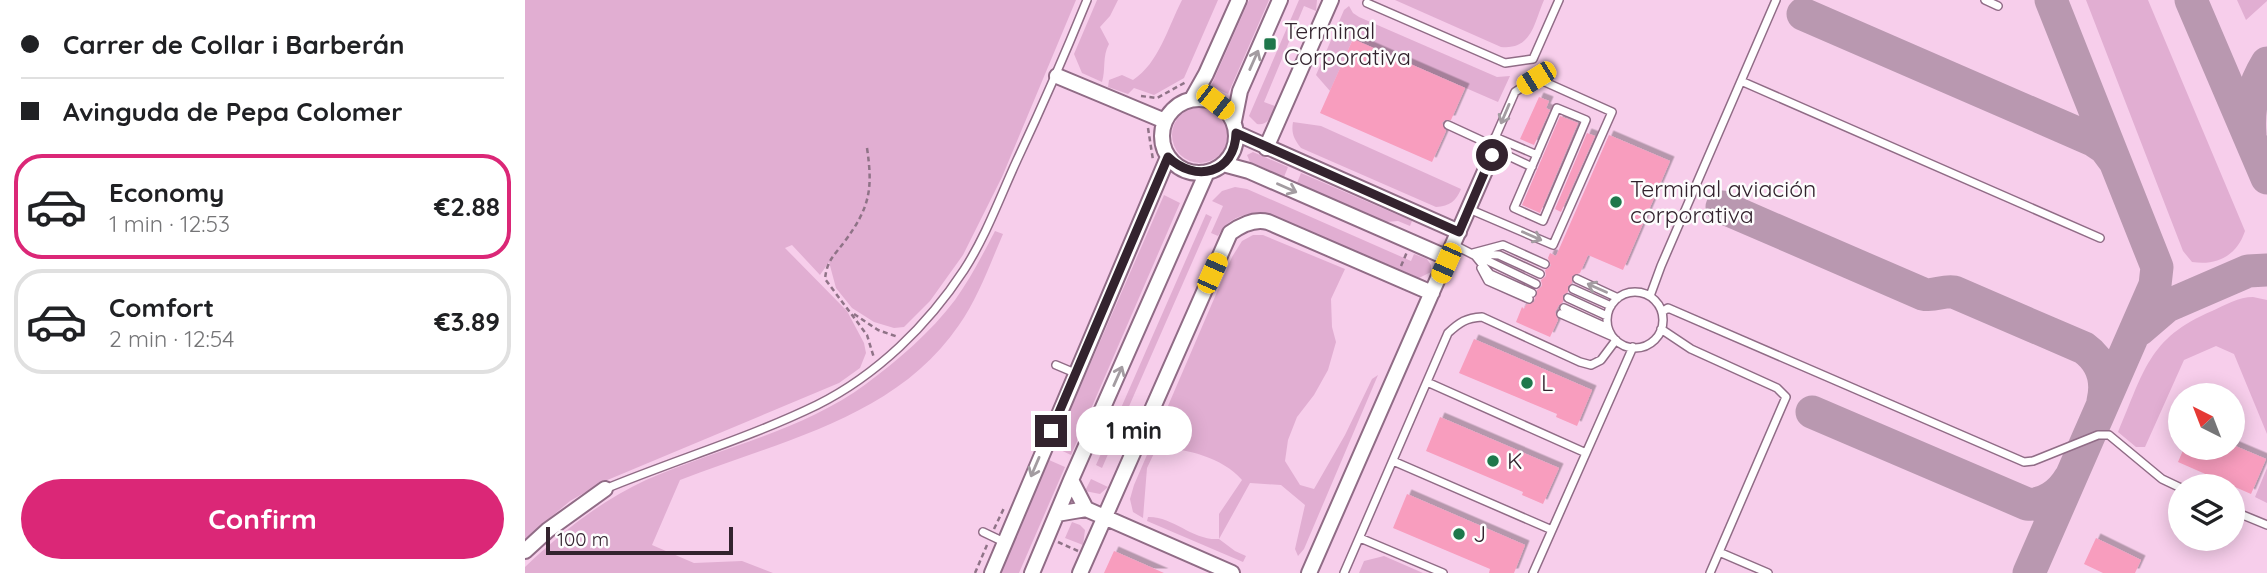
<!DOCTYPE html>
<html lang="en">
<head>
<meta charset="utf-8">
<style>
	:root { --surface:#fff; --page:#f2f2f2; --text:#202124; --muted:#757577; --line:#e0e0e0; --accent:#db2777 }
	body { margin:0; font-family:Quicksand,sans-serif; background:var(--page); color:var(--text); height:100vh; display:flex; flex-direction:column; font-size:26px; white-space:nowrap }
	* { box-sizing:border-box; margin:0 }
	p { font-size:23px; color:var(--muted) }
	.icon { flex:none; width:38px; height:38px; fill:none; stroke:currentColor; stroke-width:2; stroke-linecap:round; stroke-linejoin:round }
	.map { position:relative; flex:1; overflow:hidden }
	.drawer { display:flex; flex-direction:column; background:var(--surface); width:525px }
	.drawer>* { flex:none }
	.banner { display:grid; align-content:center; height:154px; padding:0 21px; background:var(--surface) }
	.needle { width:46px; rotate:318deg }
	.controls { position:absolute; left:1643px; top:383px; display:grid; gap:14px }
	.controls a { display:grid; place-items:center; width:77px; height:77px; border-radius:50%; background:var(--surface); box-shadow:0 4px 18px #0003; font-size:35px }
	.scale { position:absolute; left:21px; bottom:18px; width:187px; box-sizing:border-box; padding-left:7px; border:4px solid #33232e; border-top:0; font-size:19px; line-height:24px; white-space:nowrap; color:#33232e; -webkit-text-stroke:5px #fdfdfd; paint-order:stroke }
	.end { position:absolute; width:32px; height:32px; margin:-16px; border:9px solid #33232e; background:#fff; box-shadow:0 0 0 4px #fff }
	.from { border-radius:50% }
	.bubble { position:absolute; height:49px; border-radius:24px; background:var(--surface); box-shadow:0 4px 18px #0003; font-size:23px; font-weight:800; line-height:49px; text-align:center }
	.car { position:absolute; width:21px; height:42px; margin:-21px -10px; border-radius:9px; box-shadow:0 0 5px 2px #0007; background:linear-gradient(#f5c518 24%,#345 0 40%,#f5c518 0 76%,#345 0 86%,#f5c518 0) }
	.banner b { display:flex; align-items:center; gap:24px; height:66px; font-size:26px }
	.banner b+b { border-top:2px solid var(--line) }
	.banner i { width:18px; height:18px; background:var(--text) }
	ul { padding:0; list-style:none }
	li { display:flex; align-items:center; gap:21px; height:105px; margin:0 14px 10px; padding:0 7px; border:4px solid var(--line); border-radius:28px }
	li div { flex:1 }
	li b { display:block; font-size:26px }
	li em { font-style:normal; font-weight:800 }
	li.selected { border-color:var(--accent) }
	li>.icon { width:63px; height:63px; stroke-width:1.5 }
	.primary-button { display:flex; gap:14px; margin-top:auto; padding:14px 21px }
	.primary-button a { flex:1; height:80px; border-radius:42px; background:var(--accent); color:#fff; font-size:28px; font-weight:800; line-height:80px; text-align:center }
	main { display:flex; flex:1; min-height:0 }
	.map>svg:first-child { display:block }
	.green { fill:#e1aed2 }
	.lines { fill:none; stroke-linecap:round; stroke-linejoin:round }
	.taxiway { stroke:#b998b0; stroke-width:33 }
	.building { fill:#f89dbe; filter:url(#shadow) }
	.service-casing { stroke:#906c86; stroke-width:10 }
	.minor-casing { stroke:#906c86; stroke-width:18 }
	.path { stroke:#8f7387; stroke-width:2.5; stroke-dasharray:5 3.5; stroke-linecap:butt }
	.service { stroke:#fff; stroke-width:7 }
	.minor { stroke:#fff; stroke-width:14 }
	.oneway { stroke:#a39ca1 }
	.route { stroke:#33232e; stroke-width:9 }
	.poi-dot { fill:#1f774b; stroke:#fdfdfd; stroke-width:2.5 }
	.labels { text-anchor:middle; stroke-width:5; stroke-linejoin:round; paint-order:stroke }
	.poi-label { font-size:23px; fill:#33232e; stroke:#fdfdfd; text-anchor:start }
</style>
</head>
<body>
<main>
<section class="drawer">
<div class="banner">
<b><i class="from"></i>Carrer de Collar i Barberán</b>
<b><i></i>Avinguda de Pepa Colomer</b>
</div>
<ul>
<li class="selected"><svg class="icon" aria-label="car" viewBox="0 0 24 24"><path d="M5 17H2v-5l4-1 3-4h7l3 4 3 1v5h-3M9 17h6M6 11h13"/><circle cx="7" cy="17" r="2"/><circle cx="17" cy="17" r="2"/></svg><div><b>Economy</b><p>1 min · 12:53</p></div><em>€2.88</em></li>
<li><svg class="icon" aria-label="car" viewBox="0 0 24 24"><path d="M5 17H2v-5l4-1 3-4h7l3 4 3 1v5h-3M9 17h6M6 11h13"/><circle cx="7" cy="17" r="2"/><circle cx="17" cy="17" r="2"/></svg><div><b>Comfort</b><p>2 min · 12:54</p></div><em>€3.89</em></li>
</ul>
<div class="primary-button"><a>Confirm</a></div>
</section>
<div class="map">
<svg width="1742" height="573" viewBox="0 0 1742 573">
	<defs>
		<filter id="shadow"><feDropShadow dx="4.5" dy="-4.5" stdDeviation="0" flood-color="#0004"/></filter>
	</defs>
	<rect width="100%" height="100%" fill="#f7ceeb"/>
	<path class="green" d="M0 0H551L477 177 438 255 405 301 379 327 369 328 349 322 327 308 311 288 304 262 295 275 267 245 260 248 322 311 339 343 341 353 335 368 314 383 80 481 45 501 0 539Z
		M572 0H593L585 16 575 27 584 44C577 57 581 69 577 82L557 73 549 54Z
		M657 0H693L659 78 629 95 609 88 603 94 583 87 584 80 597 75 608 80C634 63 643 27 657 0Z
		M724 0H744L703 94 686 86Z
		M774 0H792L791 11 779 6 739 102 750 106C746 115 744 126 732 124L724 116Z
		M870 0H1019C1009 23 1007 50 976 47Z
		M1561 0H1623L1720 231C1712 255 1693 266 1667 262L1658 251Z
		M1712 0H1742V1L1721 20Z
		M824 6 828 13 834 17 972 77 985 76 973 102 828 39 805 91 791 75 819 10Z
		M647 135a28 28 0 1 1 56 0a28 28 0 1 1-56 0Z
		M768 122 796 126 936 189C931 201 925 206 911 207L776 148C769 139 766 133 768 122Z
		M728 152 763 167 759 177 725 162 722 155Z
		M776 173 887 221 885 226 873 221 861 222 772 183Z
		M710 187 722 189 886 261 889 254 902 259 906 265V272L894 278 742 213C721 212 703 217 693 236L686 233 698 206 687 201 697 191Z
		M639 195 655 203 546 455 529 447Z
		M681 214 687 217 577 468 571 465Z
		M470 231 478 234C465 264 453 298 434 325 371 418 254 441 155 480L127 545 169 563 217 561 248 573H0V567C36 533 75 501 121 480 193 448 276 432 341 384 372 361 406 332 430 300 445 279 458 254 470 231Z
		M728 235H738L820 269 806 299 807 327 811 342 803 370 789 395 772 417 763 440 760 461 775 485 789 489 820 435 847 379 853 375 779 549 773 556 770 549 780 505 756 485 725 483 694 539 710 551 721 556 718 562 622 521 623 517C648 516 668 541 694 539V514L717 480C697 457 662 449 632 447L622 468 618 518 608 512 605 499 609 485 707 257 717 241Z
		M1728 297 1742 300V434L1709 354 1691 346 1659 360 1620 447H1611L1593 432C1619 372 1623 338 1687 311 1700 305 1714 297 1728 297Z
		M524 460 540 467 494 573H474Z
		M1742 468V503L1730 497Z
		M566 479 583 487 575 494 560 491Z
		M547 522 555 525 560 530 558 545 540 538Z
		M859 556 898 573H834L839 561Z"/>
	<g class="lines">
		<path class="taxiway" d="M1666 0 1742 178
			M1278 14 1568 140 1580 148 1589 160
			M1725 134C1723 107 1728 86 1742 63
			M1197 207 1398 294C1409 297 1418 290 1429 292L1559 348C1577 361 1583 380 1578 401
			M1614 330 1642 306 1723 271 1742 270
			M1287 412 1502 504C1520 506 1536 493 1545 478
			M1504 573 1630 285 1632 267 1526 0"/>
	</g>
	<path class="building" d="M828 39 940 88 926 120H920L917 123 921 131 907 162 795 113Z
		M1014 97 1024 101 1021 108 1025 110 1009 145 995 139Z
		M1035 116 1053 123 1015 213 997 205Z
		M1062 133 1070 136 1036 212 1030 209Z
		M1084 135 1145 161 1098 270 1063 255 1055 273 1047 276V283L1043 286V292L1038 295V302L1034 305 1030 312 1033 320 1025 337 991 322 997 307 999 309 1001 305 1009 302 1012 290 1017 286 1016 280 1021 276 1020 270 1026 266 1023 258 1025 253 1031 256Z
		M949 339 1067 390 1052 426 1031 417 1032 414 934 373Z
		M915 417 1034 468 1018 504 997 495 998 492 901 451Z
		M1708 445 1741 459 1726 494 1653 462 1659 448H1708Z
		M882 494 1000 545 989 573H964L965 569 868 528Z
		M1571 538 1616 560 1610 573H1578L1559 564Z
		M589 551 639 573H579Z"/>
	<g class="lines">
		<defs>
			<path id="service" d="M1460 0 1473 6
				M842 3 980 63 1008 59 1034 0
				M1216 81 1575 238
				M1032 108 1061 120 1018 221 989 208Z
				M923 125 962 143 966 147
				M970 137 1012 155
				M944 209 1028 245 1087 112 1011 78 990 92 966 147 967 155 973 151 1007 167
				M929 245 949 255
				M954 254 974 255 1015 274
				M953 256 1011 284
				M956 268 963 281 1004 299
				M1052 279 1093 298
				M1048 289 1086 306
				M1082 320a28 28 0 1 1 56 0a28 28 0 1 1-56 0Z
				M1007 293 965 274 948 253 978 245 1020 264
				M1125 296 1136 266 1251 0
				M1043 298 1082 316
				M1039 308 1083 328
				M1137 312 1143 308 1499 462 1508 461 1573 435H1584L1637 479 1656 488
				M1036 314 1086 336
				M1136 329 1166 349 1252 388 1261 397 1185 573
				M531 365 550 373
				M902 382 1061 453
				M868 461 1027 530
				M80 489C150 460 224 438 292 405 352 375 403 325 439 270 461 236 475 197 492 160 517 107 540 54 562 0
				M1708 511 1742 525
				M458 532 479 542
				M835 538 918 573
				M1194 552 1243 573
				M819 573 923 333C935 322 941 318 957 317L1055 362 1066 365 1076 360 1091 340
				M1008 573 1108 347"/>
			<path id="minor" d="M532 76 640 121
				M667 99 681 74 714 0
				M637 136a37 37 0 1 1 74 0a37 37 0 1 1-74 0Z
				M709 121 715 91 755 0
				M711 133 934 232
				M741 148 806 0
				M698 164 724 171 923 258
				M546 480 561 509
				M532 514 561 509 707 573
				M0 551 23 530 80 489
				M467 573 643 157
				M507 573 546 480 682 172
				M555 573 705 233C716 225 729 218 743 222L907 293
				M784 573 967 155"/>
		</defs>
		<use href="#service" class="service-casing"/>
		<use href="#minor" class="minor-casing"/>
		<path class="path" d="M616 96 632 98 661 82
			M623 128 628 160
			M342 148C348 189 345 207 320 241 309 256 302 260 300 279L342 335 349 358
			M876 266 882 252
			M329 314 353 330 373 337
			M469 529 480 506
			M533 542 553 551
			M450 573 462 545"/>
		<use href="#service" class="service"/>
		<use href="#minor" class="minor"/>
	</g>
	<defs><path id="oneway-shaft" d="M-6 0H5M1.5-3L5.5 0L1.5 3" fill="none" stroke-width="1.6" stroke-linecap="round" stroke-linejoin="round" transform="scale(1.75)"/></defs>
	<g class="oneway">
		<use href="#oneway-shaft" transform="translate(729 60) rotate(-66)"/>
		<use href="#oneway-shaft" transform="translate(980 114) rotate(113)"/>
		<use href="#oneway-shaft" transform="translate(762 188) rotate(24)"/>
		<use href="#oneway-shaft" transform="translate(1007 236) rotate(24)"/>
		<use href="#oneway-shaft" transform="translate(1072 288) rotate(-156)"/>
		<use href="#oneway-shaft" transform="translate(593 376) rotate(-66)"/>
		<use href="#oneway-shaft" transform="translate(510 467) rotate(113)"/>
	</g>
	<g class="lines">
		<path class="route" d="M526 431 643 157C670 183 710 174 711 133L934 232 967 155"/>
	</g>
	<g class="poi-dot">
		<rect x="738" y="37" width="14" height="14" rx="3.5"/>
		<circle cx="1091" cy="202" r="7"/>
		<circle cx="1002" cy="383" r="7"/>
		<circle cx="968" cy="461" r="7"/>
		<circle cx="934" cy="534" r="7"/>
	</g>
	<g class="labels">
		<g class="poi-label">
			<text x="759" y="39">Terminal<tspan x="759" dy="26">Corporativa</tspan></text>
			<text x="1105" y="197">Terminal aviación<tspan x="1105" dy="26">corporativa</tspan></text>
			<text x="1016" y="391">L</text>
			<text x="982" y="469">K</text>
			<text x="948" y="542">J</text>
		</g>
	</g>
</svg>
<div class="controls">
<a><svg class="needle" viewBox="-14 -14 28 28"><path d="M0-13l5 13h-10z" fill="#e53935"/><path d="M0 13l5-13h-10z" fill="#757577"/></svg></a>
<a><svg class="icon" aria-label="layers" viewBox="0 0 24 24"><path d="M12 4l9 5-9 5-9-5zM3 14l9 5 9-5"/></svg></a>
</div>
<div class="scale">100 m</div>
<i class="end from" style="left:967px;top:155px"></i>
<i class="end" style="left:526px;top:431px"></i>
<div class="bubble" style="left:551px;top:406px;width:116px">1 min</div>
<i class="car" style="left:1011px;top:78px;rotate:238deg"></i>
<i class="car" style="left:690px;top:102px;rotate:128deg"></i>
<i class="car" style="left:921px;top:263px;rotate:204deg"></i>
<i class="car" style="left:687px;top:273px;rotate:24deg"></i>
</div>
</main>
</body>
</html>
